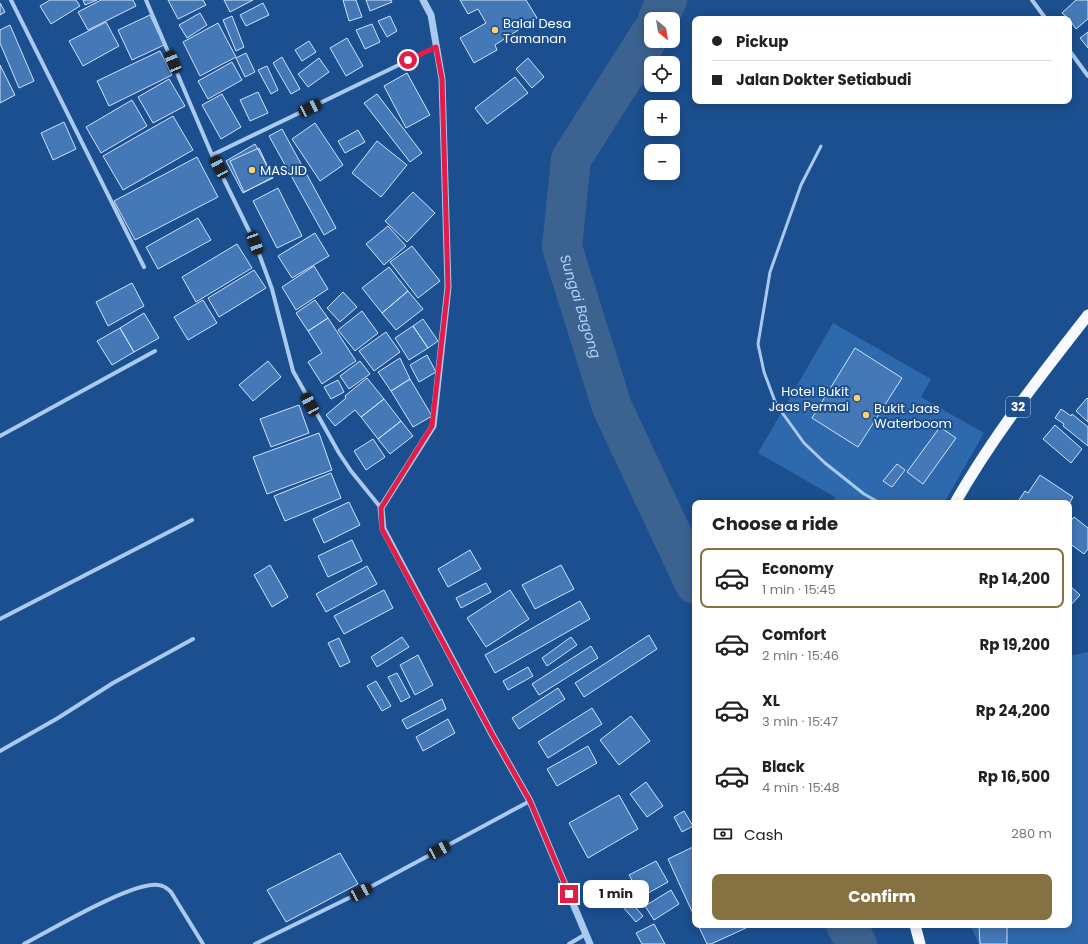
<!DOCTYPE html>
<html lang="en">
<head>
<meta charset="utf-8">
<style>
	:root { --surface:#fff; --page:#f6f6f6; --text:#222; --muted:#767676; --line:#e0e0e0; --accent:#857141 }
	body { margin:0; font-family:Poppins,sans-serif; background:var(--page); color:var(--text); height:100vh; display:flex; flex-direction:column; font-size:15px; white-space:nowrap }
	* { box-sizing:border-box; margin:0 }
	p { font-size:13px; color:var(--muted) }
	.icon { flex:none; width:22px; height:22px; fill:none; stroke:currentColor; stroke-width:2; stroke-linecap:round; stroke-linejoin:round }
	.map { position:relative; flex:1; overflow:hidden }
	.panel { position:absolute; left:692px; top:500px; width:380px; height:428px; display:flex; flex-direction:column; background:var(--surface); border-radius:8px; box-shadow:0 2px 10px #0003 }
	.panel>* { flex:none }
	.banner { position:absolute; left:692px; top:16px; width:380px; height:88px; border-radius:8px; box-shadow:0 2px 10px #0003; display:grid; align-content:center; height:88px; padding:0 20px; background:var(--surface) }
	.needle { width:26px; rotate:150deg }
	.controls { position:absolute; left:644px; top:12px; display:grid; gap:8px }
	.controls a { display:grid; place-items:center; width:36px; height:36px; border-radius:8px; background:var(--surface); box-shadow:0 2px 10px #0003; font-size:20px }
	.end { position:absolute; width:18px; height:18px; margin:-9px; border:5px solid #e11d48; background:#fff; box-shadow:0 0 0 2px #fff }
	.from { border-radius:50% }
	.bubble { position:absolute; height:28px; border-radius:8px; background:var(--surface); box-shadow:0 2px 10px #0003; font-size:13px; font-weight:700; line-height:28px; text-align:center }
	.car { position:absolute; width:12px; height:24px; margin:-12px -6px; border-radius:5px; box-shadow:0 0 3px 1px #0007; background:linear-gradient(#222 24%,#8ab4d8 0 40%,#222 0 76%,#8ab4d8 0 86%,#222 0) }
	.banner b { display:flex; align-items:center; gap:14px; height:38px; font-size:15px }
	.banner b+b { border-top:1px solid var(--line) }
	.banner i { width:10px; height:10px; background:var(--text) }
	ul { padding:0; list-style:none }
	li { display:flex; align-items:center; gap:12px; height:60px; margin:0 8px 6px; padding:0 12px; border:2px solid transparent; border-radius:8px }
	li div { flex:1 }
	li b { display:block; font-size:15px }
	li em { font-style:normal; font-weight:700 }
	li.selected { border-color:var(--accent) }
	li>.icon { width:36px; height:36px; stroke-width:1.5 }
	h2 { padding:0 20px; font-size:18px; line-height:48px }
	.pay { display:flex; align-items:center; gap:10px; height:44px; padding:0 20px; font-size:15px }
	.pay p { margin-inline-start:auto }
	.cta { display:flex; gap:8px; margin-top:auto; padding:8px 20px }
	.cta a { flex:1; height:46px; border-radius:8px; background:var(--accent); color:#fff; font-size:16px; font-weight:700; line-height:46px; text-align:center }
	.map>svg:first-child { display:block }
	.green { fill:#2e69ad }
	.lines { fill:none; stroke-linecap:round; stroke-linejoin:round }
	.river { stroke:#3c6290; stroke-width:40 }
	.building { fill:#4478b7; stroke:#cfe3fa }
	.service { stroke:#a9c9ee; stroke-width:3 }
	.minor { stroke:#a9c9ee; stroke-width:4 }
	.tertiary { stroke:#a9c9ee; stroke-width:7 }
	.trunk { stroke:#f8faff; stroke-width:11 }
	.route { stroke:#e11d48; stroke-width:5 }
	.poi-dot { fill:#ffd166; stroke:#1b4f8f; stroke-width:1.5 }
	.labels { text-anchor:middle; stroke-width:4; stroke-linejoin:round; paint-order:stroke }
	.shield { fill:#1b4f8f; stroke:#bbcadd; stroke-width:1 }
	.shield-label { font-size:12px; font-weight:bold; fill:#fff }
	.poi-label { font-size:13px; fill:#fff; stroke:#1b4f8f; text-anchor:start }
	.water-label { font-size:14px; font-style:italic; fill:#b5d3f5; stroke:#1b4f8f }
</style>
</head>
<body>
<div class="map">
<svg width="1088" height="944" viewBox="0 0 1088 944">
	<rect width="100%" height="100%" fill="#1b4f8f"/>
	<path class="green" d="M833 323 931 379 921 397 984 433 944 503H832L835 497 758 453Z
		M1088 652V944H979L970 925H1069V656Z"/>
	<g class="lines">
		<g class="river">
			<path d="M658 19 667 0"/>
			<path id="s1" d="M651 33 571 159 562 247 612 407 695 584"/>
			<path d="M846 925 857 944"/>
		</g>
	</g>
	<path class="building" d="M50 0H76L80 6 51 24 40 6Z
		M83 0H97L85 5Z
		M101 0H133L136 6 88 30 78 12Z
		M168 0H203L206 5 178 19Z
		M224 0H253L230 12Z
		M343 0H356L362 17 349 21Z
		M366 0H391L392 2 370 11Z
		M460 0H526L537 18 495 45 497 50 474 63 460 38 486 23 478 9 468 14Z
		M1076 0H1088V19L1076 29 1069 19 1062 13Z
		M0 3 5 12 0 15Z
		M263 3 269 15 246 26 240 15Z
		M200 13 207 25 187 38 179 25Z
		M150 15 164 45 132 60 118 30Z
		M232 16 244 47 236 51 223 20Z
		M390 16 397 31 387 37 378 21Z
		M106 22 119 46 83 66 69 41Z
		M218 23 236 57 200 76 183 42Z
		M372 24 380 42 365 49 356 30Z
		M10 25 34 81 19 88 0 43V30Z
		M1088 32V48L1080 38Z
		M347 38 363 66 346 76 330 48Z
		M309 41 316 52 302 61 295 50Z
		M160 51 172 75 109 106 97 81Z
		M246 53 255 72 245 77 236 58Z
		M282 57 300 89 291 94 273 63Z
		M319 58 329 72 308 87 298 74Z
		M528 58 544 77 532 88 516 69Z
		M232 62 242 80 208 99 198 81Z
		M0 65 15 95 0 103Z
		M267 66 278 90 271 94 258 70Z
		M407 73 430 115 406 128 384 86Z
		M515 77 528 93 487 124 475 108Z
		M169 79 185 106 153 123 138 97Z
		M258 92 268 113 250 121 240 100Z
		M222 94 241 127 221 139 202 105Z
		M377 94 422 153 410 162 364 103Z
		M132 100 147 126 101 153 86 127Z
		M173 116 193 150 123 190 103 156Z
		M64 122 76 149 53 160 41 133Z
		M315 123 343 165 320 181 292 139Z
		M282 129 336 228 324 235 269 136Z
		M358 130 365 142 345 153 338 141Z
		M377 141 407 165 381 197 352 173Z
		M255 144 273 177 243 193 226 161Z
		M259 148 273 178 244 192 230 161Z
		M197 157 218 197 135 240 114 201Z
		M278 188 302 236 277 248 253 201Z
		M413 192 435 213 407 242 385 221Z
		M198 218 211 240 158 269 146 247Z
		M388 226 406 246 384 265 366 244Z
		M315 233 329 256 292 278 278 256Z
		M237 244 252 268 196 302 182 277Z
		M412 246 440 281 418 298 390 262Z
		M314 266 328 289 296 310 282 287Z
		M389 267 408 291 382 313 362 288Z
		M254 270 266 288 219 317 208 298Z
		M132 283 144 306 108 326 96 302Z
		M408 291 423 309 396 330 382 313Z
		M343 292 357 307 340 322 327 308Z
		M203 300 217 323 188 340 174 317Z
		M315 300 328 318 308 331 296 313Z
		M362 311 378 333 355 351 338 330Z
		M144 313 159 338 134 352 120 328Z
		M328 318 356 361 322 384 308 362 322 353 308 331Z
		M423 319 438 341 428 348 413 326Z
		M413 326 428 348 409 360 395 338Z
		M120 328 134 352 112 365 97 341Z
		M386 332 400 352 374 371 359 351Z
		M855 348 902 378 858 447 812 418Z
		M427 355 436 372 419 382 410 365Z
		M400 358 410 379 391 391 378 372Z
		M268 361 281 377 253 401 239 385Z
		M360 361 370 374 349 389 340 376Z
		M367 378 384 399 361 417 355 410 335 426 326 415 346 398 345 396Z
		M410 379 432 416 413 427 391 391Z
		M338 380 344 392 331 399 324 387Z
		M1087 398 1088 399V422L1076 411Z
		M384 399 401 421 378 439 361 417Z
		M299 405 309 433 271 447 260 419Z
		M1061 409 1071 416 1072 414 1088 427V446L1063 426 1064 424 1055 418Z
		M401 421 413 436 390 454 378 439Z
		M1055 425 1082 449 1071 463 1043 439Z
		M940 427 956 438 923 484 907 472Z
		M319 433 332 470 267 494 253 457Z
		M373 439 385 457 366 470 354 451Z
		M897 464 905 470 892 487 883 481Z
		M331 473 341 498 285 521 274 496Z
		M1040 475 1073 497 1069 504 1017 503 1025 491 1028 493Z
		M349 502 360 525 324 543 313 519Z
		M1074 517 1088 528V549L1084 554 1069 543V523Z
		M352 540 362 561 328 577 318 556Z
		M470 550 481 569 448 587 438 569Z
		M270 565 288 597 272 607 254 575Z
		M561 565 574 589 535 609 522 585Z
		M367 566 377 584 326 612 316 594Z
		M486 583 491 592 461 608 456 598Z
		M1069 585 1080 595 1069 607Z
		M384 590 393 608 344 634 334 616Z
		M510 590 529 619 486 647 467 618Z
		M580 601 590 619 495 673 485 655Z
		M649 635 657 649 584 697 575 683Z
		M402 637 409 647 377 667 371 657Z
		M571 637 577 645 547 666 542 658Z
		M339 638 350 662 340 667 328 643Z
		M591 646 598 658 539 695 532 684Z
		M418 655 433 685 415 695 400 665Z
		M528 667 533 676 508 690 503 681Z
		M397 673 410 697 401 702 388 677Z
		M376 681 391 706 382 711 367 686Z
		M558 688 565 699 519 729 512 718Z
		M442 699 446 709 407 729 402 720Z
		M592 708 602 724 548 758 538 742Z
		M631 716 650 741 619 765 600 740Z
		M448 719 455 733 423 751 416 737Z
		M588 746 597 763 557 786 547 769Z
		M646 782 663 806 647 817 630 794Z
		M619 795 638 829 588 858 569 823Z
		M684 811 693 826 682 832 674 817Z
		M695 846V918L668 859Z
		M340 853 358 884 286 922 267 890Z
		M656 861 668 882 641 897 629 875Z
		M671 890 679 904 654 920 645 906Z
		M630 901 643 916 636 922 623 907Z
		M654 924 665 944H642L636 933Z
		M698 925H744L746 928 711 944H707Z
		M979 925H1007V944H980Z"/>
	<g class="lines">
		<path class="service" d="M821 146 801 185 770 272 758 344 764 372 776 404 804 443 825 463 864 494 880 503"/>
		<path class="minor" d="M11 0 144 267
			M146 0 212 155 255 243 272 289 293 371 339 453 351 471 381 508
			M1032 0 1046 19
			M1069 50 1088 76
			M212 155 436 47
			M0 436 155 351
			M0 619 192 520
			M0 751 58 718 113 683 193 639
			M24 944C51 930 131 882 158 885 164 885 168 889 171 892L203 944
			M255 944 361 892 530 801
			M569 944 586 934"/>
		<path class="tertiary" d="M423 0 431 15 442 79 448 287 433 426 381 508 383 529 493 736 530 801 590 944"/>
		<path class="trunk" d="M955 503C993 436 1041 375 1088 315
			M915 925 920 944"/>
	</g>
	<g class="lines">
		<path class="route" d="M408 60 436 47 442 79 448 287 432 426 381 508 382 529 493 736 530 801 569 894"/>
	</g>
	<g class="poi-dot">
		<circle cx="495" cy="30" r="4"/>
		<circle cx="252" cy="170" r="4"/>
		<circle cx="857" cy="398" r="4"/>
		<circle cx="866" cy="415" r="4"/>
	</g>
	<g class="labels">
		<rect class="shield" x="1006" y="397" width="24" height="20" rx="3"/>
		<g class="shield-label">
			<text x="1018" y="411">32</text>
		</g>
		<g class="poi-label">
			<text x="503" y="28">Balai Desa<tspan x="503" dy="15">Tamanan</tspan></text>
			<text x="260" y="175">MASJID</text>
			<text x="849" y="396" text-anchor="end">Hotel Bukit<tspan x="849" dy="15">Jaas Permai</tspan></text>
			<text x="874" y="413">Bukit Jaas<tspan x="874" dy="15">Waterboom</tspan></text>
		</g>
		<g class="water-label">
			<text dy="5" stroke="none"><textPath href="#s1" startOffset="300">Sungai Bagong</textPath></text>
		</g>
	</g>
</svg>
<div class="controls">
<a><svg class="needle" viewBox="-14 -14 28 28"><path d="M0-13l5 13h-10z" fill="#e53935"/><path d="M0 13l5-13h-10z" fill="#767676"/></svg></a>
<a><svg class="icon" aria-label="locate" viewBox="0 0 24 24"><circle cx="12" cy="12" r="6"/><path d="M12 2v4M12 18v4M2 12h4M18 12h4"/></svg></a>
<a>+</a>
<a>−</a>
</div>
<i class="end from" style="left:408px;top:60px"></i>
<i class="end" style="left:569px;top:894px"></i>
<div class="bubble" style="left:583px;top:880px;width:66px">1 min</div>
<i class="car" style="left:173px;top:62px;rotate:338deg"></i>
<i class="car" style="left:310px;top:108px;rotate:64deg"></i>
<i class="car" style="left:219px;top:167px;rotate:332deg"></i>
<i class="car" style="left:255px;top:243px;rotate:160deg"></i>
<i class="car" style="left:310px;top:404px;rotate:332deg"></i>
<i class="car" style="left:439px;top:850px;rotate:62deg"></i>
<i class="car" style="left:361px;top:892px;rotate:61deg"></i>
<div class="banner">
<b><i class="from"></i>Pickup</b>
<b><i></i>Jalan Dokter Setiabudi</b>
</div>
<section class="panel">
<h2>Choose a ride</h2>
<ul>
<li class="selected"><svg class="icon" aria-label="car" viewBox="0 0 24 24"><path d="M5 17H2v-5l4-1 3-4h7l3 4 3 1v5h-3M9 17h6M6 11h13"/><circle cx="7" cy="17" r="2"/><circle cx="17" cy="17" r="2"/></svg><div><b>Economy</b><p>1 min · 15:45</p></div><em>Rp 14,200</em></li>
<li><svg class="icon" aria-label="car" viewBox="0 0 24 24"><path d="M5 17H2v-5l4-1 3-4h7l3 4 3 1v5h-3M9 17h6M6 11h13"/><circle cx="7" cy="17" r="2"/><circle cx="17" cy="17" r="2"/></svg><div><b>Comfort</b><p>2 min · 15:46</p></div><em>Rp 19,200</em></li>
<li><svg class="icon" aria-label="car" viewBox="0 0 24 24"><path d="M5 17H2v-5l4-1 3-4h7l3 4 3 1v5h-3M9 17h6M6 11h13"/><circle cx="7" cy="17" r="2"/><circle cx="17" cy="17" r="2"/></svg><div><b>XL</b><p>3 min · 15:47</p></div><em>Rp 24,200</em></li>
<li><svg class="icon" aria-label="car" viewBox="0 0 24 24"><path d="M5 17H2v-5l4-1 3-4h7l3 4 3 1v5h-3M9 17h6M6 11h13"/><circle cx="7" cy="17" r="2"/><circle cx="17" cy="17" r="2"/></svg><div><b>Black</b><p>4 min · 15:48</p></div><em>Rp 16,500</em></li>
</ul>
<div class="pay"><svg class="icon" aria-label="cash" viewBox="0 0 24 24"><path d="M3 7h18v10H3z"/><circle cx="12" cy="12" r="2"/></svg>Cash<p>280 m</p></div>
<div class="cta"><a>Confirm</a></div>
</section>
</div>
</body>
</html>
